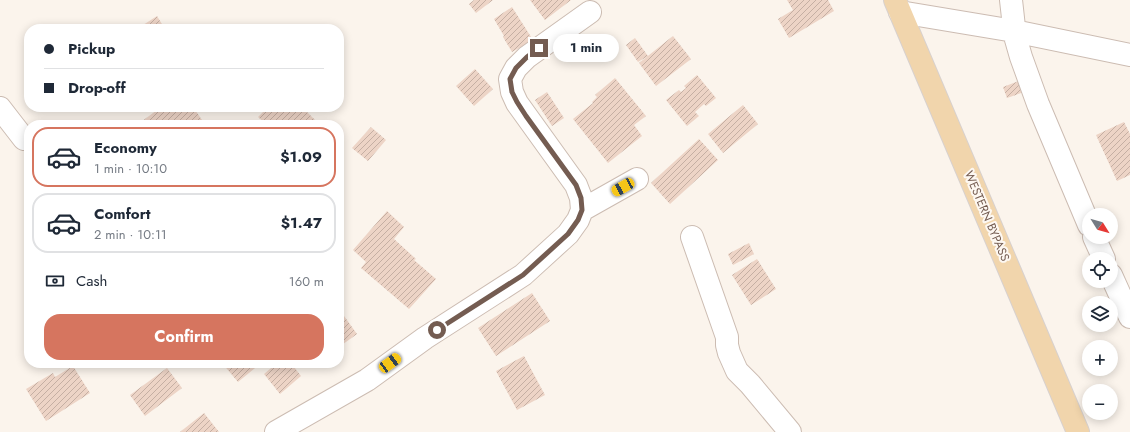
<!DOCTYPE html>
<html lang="en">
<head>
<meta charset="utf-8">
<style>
	:root { --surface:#fff; --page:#f2f2f3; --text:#1f2937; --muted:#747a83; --line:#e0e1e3; --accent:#d6755f }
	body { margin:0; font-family:Jost,sans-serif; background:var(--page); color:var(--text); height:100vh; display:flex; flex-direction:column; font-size:15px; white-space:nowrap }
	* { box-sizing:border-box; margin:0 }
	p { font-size:13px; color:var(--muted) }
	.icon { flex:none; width:22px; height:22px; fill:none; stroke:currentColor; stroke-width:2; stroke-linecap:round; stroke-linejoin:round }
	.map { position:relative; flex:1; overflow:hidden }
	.sheet { position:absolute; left:24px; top:120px; width:320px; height:248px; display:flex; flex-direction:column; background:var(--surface); border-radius:16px; box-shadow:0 2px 10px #0003 }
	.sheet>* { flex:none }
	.top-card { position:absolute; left:24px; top:24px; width:320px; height:88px; border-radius:16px; box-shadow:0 2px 10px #0003; display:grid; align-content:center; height:88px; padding:0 20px; background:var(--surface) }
	.needle { width:26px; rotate:127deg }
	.controls { position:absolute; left:1082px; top:208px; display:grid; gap:8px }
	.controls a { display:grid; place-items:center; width:36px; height:36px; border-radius:50%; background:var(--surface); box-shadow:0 2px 10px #0003; font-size:20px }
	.end { position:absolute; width:18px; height:18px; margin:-9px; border:5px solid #745c51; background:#fff; box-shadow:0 0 0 2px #fff }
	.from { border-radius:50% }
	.bubble { position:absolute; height:28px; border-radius:14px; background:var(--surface); box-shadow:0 2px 10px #0003; font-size:13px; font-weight:700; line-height:28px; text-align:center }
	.car { position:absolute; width:12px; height:24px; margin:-12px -6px; border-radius:5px; box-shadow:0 0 3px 1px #0007; background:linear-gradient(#f5c518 24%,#345 0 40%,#f5c518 0 76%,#345 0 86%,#f5c518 0) }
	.top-card b { display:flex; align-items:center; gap:14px; height:38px; font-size:15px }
	.top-card b+b { border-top:1px solid var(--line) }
	.top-card i { width:10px; height:10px; background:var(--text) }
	ul { padding:7px 0 0; list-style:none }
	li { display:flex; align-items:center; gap:12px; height:60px; margin:0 8px 6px; padding:0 12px; border:2px solid var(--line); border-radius:16px }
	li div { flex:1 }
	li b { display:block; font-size:15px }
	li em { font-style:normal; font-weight:700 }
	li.current { border-color:var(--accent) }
	li>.icon { width:36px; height:36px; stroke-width:1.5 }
	.pay { display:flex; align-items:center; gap:10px; height:44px; padding:0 20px; font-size:15px }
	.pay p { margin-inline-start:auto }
	.button { display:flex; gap:8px; margin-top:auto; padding:8px 20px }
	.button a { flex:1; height:46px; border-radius:16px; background:var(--accent); color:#fff; font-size:16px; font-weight:700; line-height:46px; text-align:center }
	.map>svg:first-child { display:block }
	.building { fill:url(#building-hatch) }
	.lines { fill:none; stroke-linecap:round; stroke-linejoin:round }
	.minor-casing { stroke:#ccbcb2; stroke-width:24 }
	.major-casing { stroke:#d8d1ce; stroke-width:24 }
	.minor { stroke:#fff; stroke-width:22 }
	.major { stroke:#f1d5ac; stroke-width:22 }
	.route { stroke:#745c51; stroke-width:5 }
	.labels { text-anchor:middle; stroke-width:4; stroke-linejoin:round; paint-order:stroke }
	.street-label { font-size:12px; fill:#745c51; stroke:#fdf8f2 }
</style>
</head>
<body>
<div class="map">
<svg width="1130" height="432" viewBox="0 0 1130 432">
	<defs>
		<pattern id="building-hatch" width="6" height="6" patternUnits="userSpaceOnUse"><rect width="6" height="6" fill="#edd4c6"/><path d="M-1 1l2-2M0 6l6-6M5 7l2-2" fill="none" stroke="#c5afa3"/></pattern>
	</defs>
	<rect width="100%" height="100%" fill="#fbf4ec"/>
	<path class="building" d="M474 0H493L476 13 469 4Z
		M530 0H571L545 20Z
		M787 0H828L834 11 789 38 778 19 793 10Z
		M512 7 533 40 512 52 503 37 504 36 494 19Z
		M157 16 165 29H142L140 27Z
		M673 36 691 59 656 86 639 63Z
		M635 38 648 56 638 62 626 45Z
		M475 69 493 89 474 106 456 86Z
		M697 75 716 98 706 106 704 104 695 112 699 116 687 126 666 100 679 90 681 92 686 88 684 86Z
		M615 78 646 116 634 125 642 136 608 163 573 119 593 103 592 102 597 97 595 95Z
		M1026 78 1030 90 1007 98 1003 87Z
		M547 92 564 118 552 126 535 100Z
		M743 105 758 124 723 153 708 134Z
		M161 107H193L202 120 195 125H137Z
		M268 107H275L279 111 283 107H302L319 124 318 125H267L258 117Z
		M1124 122 1130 134V175L1117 181 1096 135Z
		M371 127 386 140 368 161 352 148Z
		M699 139 718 160 670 204 651 183Z
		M387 211 404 227 394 239 416 259 414 260 436 279 409 309 361 268 366 262 353 250Z
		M749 243 754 254 733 265 728 254Z
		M757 259 776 289 751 305 732 275Z
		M532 293 550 321 496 356 478 328Z
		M339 309 357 334 339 347Z
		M524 356 545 395 517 410 496 371Z
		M222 363H261L238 382Z
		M277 363H291L301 376 280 394 264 374Z
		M73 366 90 393 46 421 26 389 53 373 55 377Z
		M167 368 182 388 145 416 130 395Z
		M204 413 219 432H180Z"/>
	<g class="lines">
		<defs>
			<path id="minor" d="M1011 0 1015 36 1021 57 1038 104 1089 225
				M900 12 1014 31 1130 55
				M0 108 24 139
				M582 210 637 179
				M692 237 727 337V345L729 353 737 371 750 384 790 432
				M1094 237 1104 259
				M1111 275 1130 317
				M276 432 367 380 425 338 523 275 568 234 578 220 582 210 581 198 576 185 517 103 512 92 510 79 516 68 527 57 590 12"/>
			<path id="major" d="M895 0 1078 432"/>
		</defs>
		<use href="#minor" class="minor-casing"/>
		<use href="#major" class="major-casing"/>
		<use href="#minor" class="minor"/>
		<use href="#major" class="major"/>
	</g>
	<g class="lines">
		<path class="route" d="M437 330 523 275 568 234 578 220 582 210 581 198 576 185 526 116 517 102 512 92 510 79 516 68 527 57 539 48"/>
	</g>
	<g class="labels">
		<g class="street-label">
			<text transform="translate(987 216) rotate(67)" y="4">WESTERN BYPASS</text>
		</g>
	</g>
</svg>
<div class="controls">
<a><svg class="needle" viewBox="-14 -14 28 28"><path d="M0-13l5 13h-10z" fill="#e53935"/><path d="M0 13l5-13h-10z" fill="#747a83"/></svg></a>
<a><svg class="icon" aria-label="locate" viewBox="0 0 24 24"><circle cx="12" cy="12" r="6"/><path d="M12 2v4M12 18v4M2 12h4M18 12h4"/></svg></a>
<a><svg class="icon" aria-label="layers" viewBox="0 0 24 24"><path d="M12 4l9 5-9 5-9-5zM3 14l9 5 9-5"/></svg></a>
<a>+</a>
<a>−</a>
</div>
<i class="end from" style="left:437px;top:330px"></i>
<i class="end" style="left:539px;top:48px"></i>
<div class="bubble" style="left:553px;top:34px;width:66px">1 min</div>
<i class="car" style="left:623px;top:187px;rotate:241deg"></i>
<i class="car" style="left:390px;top:363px;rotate:54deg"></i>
<div class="top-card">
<b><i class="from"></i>Pickup</b>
<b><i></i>Drop-off</b>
</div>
<section class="sheet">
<ul>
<li class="current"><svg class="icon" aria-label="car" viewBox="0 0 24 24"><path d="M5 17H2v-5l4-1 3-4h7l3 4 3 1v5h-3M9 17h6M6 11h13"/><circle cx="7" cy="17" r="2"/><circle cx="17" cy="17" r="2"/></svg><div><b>Economy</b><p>1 min · 10:10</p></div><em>$1.09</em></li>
<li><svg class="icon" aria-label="car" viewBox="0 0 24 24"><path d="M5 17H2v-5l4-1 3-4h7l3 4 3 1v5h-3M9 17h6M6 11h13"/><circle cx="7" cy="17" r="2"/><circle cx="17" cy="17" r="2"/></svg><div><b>Comfort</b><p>2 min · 10:11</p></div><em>$1.47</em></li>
</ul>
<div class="pay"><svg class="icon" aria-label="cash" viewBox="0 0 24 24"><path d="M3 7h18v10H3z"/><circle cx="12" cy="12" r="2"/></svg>Cash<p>160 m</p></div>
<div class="button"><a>Confirm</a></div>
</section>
</div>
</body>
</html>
